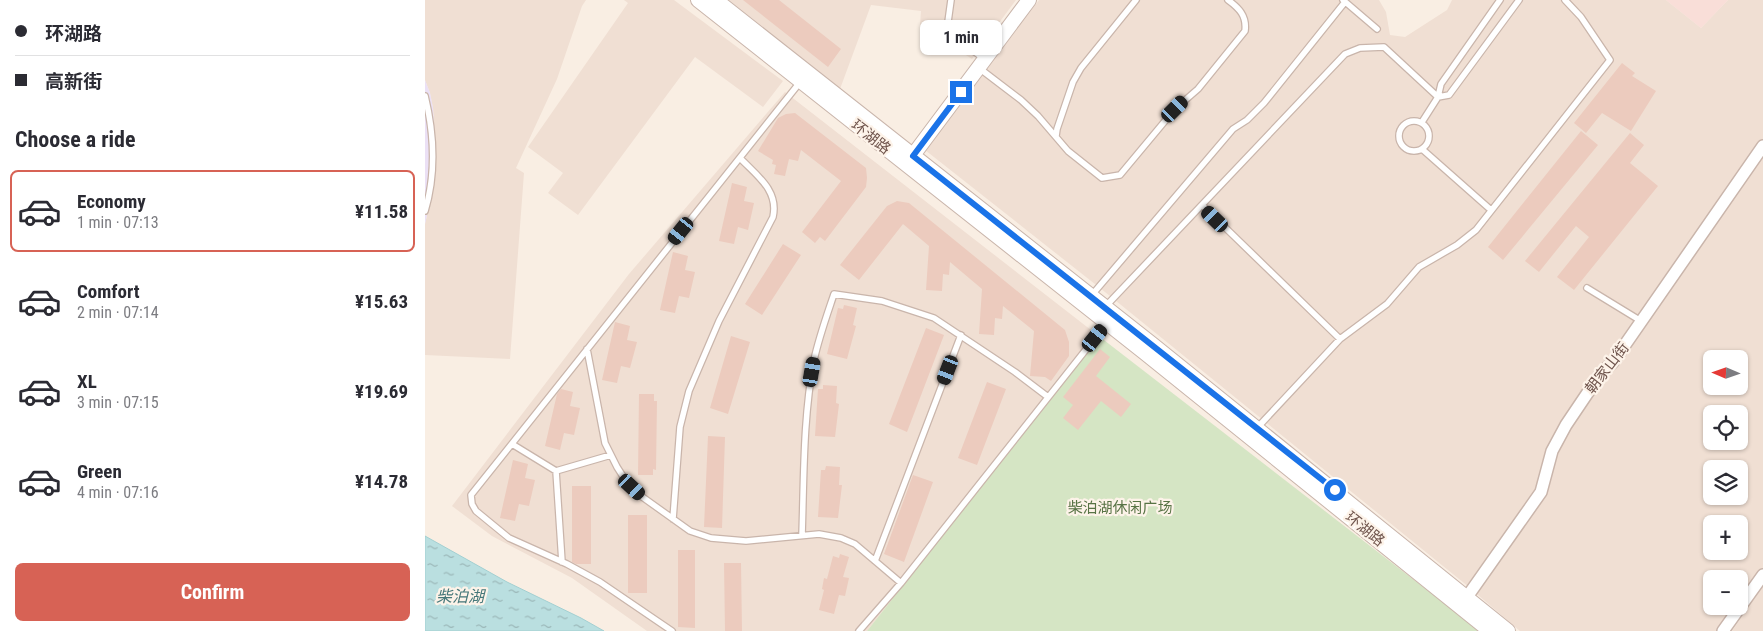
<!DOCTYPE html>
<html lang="en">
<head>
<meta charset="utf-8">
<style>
	:root { --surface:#fff; --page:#f7f7f7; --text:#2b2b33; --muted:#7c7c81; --line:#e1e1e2; --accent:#d76255 }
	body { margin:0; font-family:"Roboto Condensed","Noto Sans SC",sans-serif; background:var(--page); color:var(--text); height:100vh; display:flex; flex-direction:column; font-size:19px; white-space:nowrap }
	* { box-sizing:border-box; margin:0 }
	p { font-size:16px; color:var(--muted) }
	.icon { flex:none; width:28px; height:28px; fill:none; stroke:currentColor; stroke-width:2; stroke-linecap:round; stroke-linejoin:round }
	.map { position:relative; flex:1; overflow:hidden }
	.panel { display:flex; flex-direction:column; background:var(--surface); width:425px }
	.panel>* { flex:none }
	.banner { display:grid; align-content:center; height:110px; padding:0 15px; background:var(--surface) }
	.needle { width:32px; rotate:272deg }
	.controls { position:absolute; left:1278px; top:350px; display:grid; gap:10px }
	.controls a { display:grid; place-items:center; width:45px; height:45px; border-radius:8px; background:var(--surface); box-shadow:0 1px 4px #0004; font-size:25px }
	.end { position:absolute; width:22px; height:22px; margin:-11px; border:6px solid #1a73e8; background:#fff; box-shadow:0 0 0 2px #fff }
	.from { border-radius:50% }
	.bubble { position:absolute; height:35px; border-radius:8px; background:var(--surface); box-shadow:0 1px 4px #0004; font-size:16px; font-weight:700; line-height:35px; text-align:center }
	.car { position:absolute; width:15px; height:30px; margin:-15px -8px; border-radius:6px; box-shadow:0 0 4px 1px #0007; background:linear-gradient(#222 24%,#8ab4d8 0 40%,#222 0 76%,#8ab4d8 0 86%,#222 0) }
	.banner b { display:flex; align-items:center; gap:18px; height:48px; font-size:19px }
	.banner b+b { border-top:1px solid var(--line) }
	.banner i { width:12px; height:12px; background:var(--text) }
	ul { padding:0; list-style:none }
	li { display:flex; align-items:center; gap:15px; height:82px; margin:0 10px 8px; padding:0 5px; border:2px solid transparent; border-radius:8px }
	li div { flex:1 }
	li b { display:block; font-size:19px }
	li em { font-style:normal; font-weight:700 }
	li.current { border-color:var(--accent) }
	li>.icon { width:45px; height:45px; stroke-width:1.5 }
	h2 { padding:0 15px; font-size:22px; line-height:60px }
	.button { display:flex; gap:10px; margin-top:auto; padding:10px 15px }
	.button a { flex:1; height:58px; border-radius:8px; background:var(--accent); color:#fff; font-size:20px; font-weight:700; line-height:58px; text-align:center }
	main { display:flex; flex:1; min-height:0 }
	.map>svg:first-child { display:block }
	.residential { fill:#f0dfd3; fill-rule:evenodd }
	.commercial { fill:#f9ded8 }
	.education { fill:#ebe0f5 }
	.park { fill:#d5e5c4 }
	.water { fill:url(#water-ripples); stroke:#a2cfd1 }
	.building { fill:#eccbbe }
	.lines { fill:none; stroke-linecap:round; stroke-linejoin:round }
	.service-casing { stroke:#c9b5ab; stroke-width:8 }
	.minor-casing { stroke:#c9b5ab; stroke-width:14 }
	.tertiary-casing { stroke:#c9b5ab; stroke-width:16 }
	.service { stroke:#fff; stroke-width:5.5 }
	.minor { stroke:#fff; stroke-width:11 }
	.tertiary { stroke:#fff; stroke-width:14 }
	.route { stroke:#1a73e8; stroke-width:6 }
	.labels { text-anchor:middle; stroke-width:4.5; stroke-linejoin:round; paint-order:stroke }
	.street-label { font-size:15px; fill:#6f544c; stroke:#fdf3e9 }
	.park-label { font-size:15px; fill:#587345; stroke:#fdf3e9 }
	.water-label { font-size:16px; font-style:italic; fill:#457779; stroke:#fdf3e9 }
</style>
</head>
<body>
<main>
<section class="panel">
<div class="banner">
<b><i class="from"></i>环湖路</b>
<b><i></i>高新街</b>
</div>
<h2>Choose a ride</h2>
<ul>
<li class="current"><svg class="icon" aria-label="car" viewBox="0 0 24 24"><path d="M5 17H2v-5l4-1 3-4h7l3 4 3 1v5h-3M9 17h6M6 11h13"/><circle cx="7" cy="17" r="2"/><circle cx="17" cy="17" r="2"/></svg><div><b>Economy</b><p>1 min · 07:13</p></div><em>¥11.58</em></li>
<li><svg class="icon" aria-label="car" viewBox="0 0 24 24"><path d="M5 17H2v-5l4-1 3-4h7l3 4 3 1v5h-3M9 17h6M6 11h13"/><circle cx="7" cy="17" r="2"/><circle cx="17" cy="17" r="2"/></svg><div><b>Comfort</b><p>2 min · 07:14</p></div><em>¥15.63</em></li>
<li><svg class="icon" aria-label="car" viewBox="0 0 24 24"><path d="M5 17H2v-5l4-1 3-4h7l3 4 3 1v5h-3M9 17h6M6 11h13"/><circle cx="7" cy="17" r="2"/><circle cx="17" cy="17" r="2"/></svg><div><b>XL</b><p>3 min · 07:15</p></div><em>¥19.69</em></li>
<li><svg class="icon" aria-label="car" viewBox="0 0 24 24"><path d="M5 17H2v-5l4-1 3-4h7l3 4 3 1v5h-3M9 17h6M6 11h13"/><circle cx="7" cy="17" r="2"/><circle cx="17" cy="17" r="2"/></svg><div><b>Green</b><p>4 min · 07:16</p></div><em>¥14.78</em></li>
</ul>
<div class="button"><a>Confirm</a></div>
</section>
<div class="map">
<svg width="1338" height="631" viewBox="0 0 1338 631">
	<defs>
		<pattern id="water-ripples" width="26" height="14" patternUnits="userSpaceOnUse" patternTransform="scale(1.25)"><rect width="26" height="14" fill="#badfe0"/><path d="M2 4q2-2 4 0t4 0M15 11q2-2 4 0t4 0" fill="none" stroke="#9bb7b8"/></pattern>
	</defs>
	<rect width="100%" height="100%" fill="#f9eee3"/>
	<path class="residential" d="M0 0H161L157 6 132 79 91 168 99 173 85 359 0 355V224L8 189 11 156 8 108 5 93 0 80Z
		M199 0H249L358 81 338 107 270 57 153 215 123 193 138 173 103 147 203 3Z
		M304 0H591L547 59 495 25 496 11 446 5 415 89Z
		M614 0H954L961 12 965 35 980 37 1022 10 1027 0H1241L1276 28 1303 0H1338V569L1314 603V579H1286V606H1311L1294 631H1095L1039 583 680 292 500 150ZM1286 359H1314V386H1286ZM1286 414H1314V441H1286ZM1286 469H1314V496H1286ZM1286 524H1314V551H1286Z
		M360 92 675 337 442 631H222L147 578 67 536 27 506 204 274Z
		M1338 586V631H1307Z"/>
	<path class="commercial" d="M1241 0H1303L1276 28Z"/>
	<path class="education" d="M0 80 5 93 8 108 11 156 8 189 0 224Z"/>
	<path class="park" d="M675 337 1055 631H442Z"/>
	<path class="water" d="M0 536 82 582 156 618 179 631H0Z"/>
	<path class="building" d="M318 0H354L416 49 403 67Z
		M1197 63 1210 73 1207 76 1231 91 1206 131 1177 113 1161 133 1149 123Z
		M370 113 441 168 442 178 441 187 400 241 395 237 390 243 377 232 416 181 376 150 373 161 364 159 360 176 349 174 351 165 347 164 348 160 333 151 353 118 361 114Z
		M1156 131 1173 145 1078 260 1063 247Z
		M1205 133 1219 145 1205 163 1233 186 1149 290 1132 277 1164 237 1151 226 1114 272 1100 261Z
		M307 183 322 187 319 201 329 203 323 230 313 227 309 244 294 241Z
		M472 201 484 203 640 330 644 342V356L626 381 620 377 605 376 609 331 578 306 577 319 570 318 569 335 554 334 557 289 525 262 524 275 518 274 517 291 501 290 504 246 478 224 434 280 415 265 462 206Z
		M358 244 376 255 337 315 320 304Z
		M248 252 263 256 260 270 270 272 264 298 254 296 250 313 235 310Z
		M419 305 432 308 428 325 431 326 422 359 402 354 413 308 418 309Z
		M190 322 205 326 202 340 212 342 205 368 196 366 192 383 177 380Z
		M501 328 519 335 482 432 464 424Z
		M306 336 325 342 303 414 285 408Z
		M675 349 685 357 671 376 706 404 696 417 676 401 653 430 638 418 648 405 638 397Z
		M562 382 581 389 552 465 533 458Z
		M398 385 412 386 411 403 414 404 410 437 390 436 393 389H398Z
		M136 389 148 392 145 406 155 408 149 435 139 433 135 450 120 446 132 394Z
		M214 394H229V401H232L231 470 228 469V475H213Z
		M283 436 300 437 297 528 279 527Z
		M88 460 103 464 100 478 110 480 104 506 94 504 90 521 75 518Z
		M401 466 415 467 414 485H417L413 518 393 517 396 470H400Z
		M488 475 508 482 479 562 459 554Z
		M147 486H166V564H151L147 562Z
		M203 515H222V593H203Z
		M253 550H270V628L253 627Z
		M415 554 424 557 418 577 424 578 420 596 414 595 409 614 394 610 399 590 397 589 399 578 402 579 408 556 414 558Z
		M299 563H316L317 631H300Z"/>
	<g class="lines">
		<defs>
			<path id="service" d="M526 0 522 29 525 35 560 59
				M918 0 952 29
				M554 68 596 100 613 116 643 151 677 178 695 175 750 109 773 89 820 31C822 16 814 8 803 0
				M0 96C9 133 11 174 0 211
				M1013 97 1024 95 1094 0
				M974 136a15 15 0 1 1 30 0a15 15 0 1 1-30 0Z
				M997 122 1013 97 1016 84 1075 0
				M631 136 632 129 648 82 656 68 711 0
				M997 149 1066 210
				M777 205 915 339
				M1162 288 1216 321
				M666 296 808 129 822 120 839 103 920 2
				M680 307 920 54 935 48 959 47 1013 97
				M162 349 180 443 192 467 199 478 216 496 265 531 286 538 321 541 394 534 416 538 430 544 476 583
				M832 428 915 339 962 304 994 267 1032 245 1051 230 1185 60 1156 17 1140 0
				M87 444 131 471 186 455
				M131 471 137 562
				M248 519 255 427 264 391 294 321 348 217C354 190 331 175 315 158
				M377 535C379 477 378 418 389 360 394 337 402 315 409 294L457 301 509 318 590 372 623 397
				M450 561 536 335
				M247 631 175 582 142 564 84 538 51 511 47 504 46 495 376 81
				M434 631 476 583 682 323"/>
			<path id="minor" d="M1042 597 1116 492 1127 451 1141 425 1176 373 1188 362 1338 146
				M1298 631 1338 575"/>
			<path id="tertiary" d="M273 0 720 353 1065 631
				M291 0 727 344 1083 631
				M483 162 604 0"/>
		</defs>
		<use href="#service" class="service-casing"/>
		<use href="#minor" class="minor-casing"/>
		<use href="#tertiary" class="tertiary-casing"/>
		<use href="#service" class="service"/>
		<use href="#minor" class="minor"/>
		<use href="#tertiary" class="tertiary"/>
	</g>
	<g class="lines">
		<path class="route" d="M536 92 488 156 910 490"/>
	</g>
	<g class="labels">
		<g class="street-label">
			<text transform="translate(446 137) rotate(38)" y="5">环湖路</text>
			<text transform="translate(1182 368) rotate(-52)" y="5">朝家山街</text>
			<text transform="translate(940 529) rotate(39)" y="5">环湖路</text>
		</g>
		<g class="park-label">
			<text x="695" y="513">柴泊湖休闲广场</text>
		</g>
		<g class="water-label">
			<text x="35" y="602">柴泊湖</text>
		</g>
	</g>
</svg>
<div class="controls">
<a><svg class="needle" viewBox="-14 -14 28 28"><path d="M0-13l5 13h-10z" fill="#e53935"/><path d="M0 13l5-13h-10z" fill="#7c7c81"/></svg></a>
<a><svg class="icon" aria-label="locate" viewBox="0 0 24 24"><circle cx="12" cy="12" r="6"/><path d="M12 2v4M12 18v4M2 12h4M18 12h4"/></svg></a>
<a><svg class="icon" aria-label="layers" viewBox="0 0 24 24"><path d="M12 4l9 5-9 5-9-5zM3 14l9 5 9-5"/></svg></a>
<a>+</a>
<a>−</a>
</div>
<i class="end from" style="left:910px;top:490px"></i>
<i class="end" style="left:536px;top:92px"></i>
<div class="bubble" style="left:495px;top:20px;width:82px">1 min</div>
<i class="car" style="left:750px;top:109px;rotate:45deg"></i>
<i class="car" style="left:790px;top:219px;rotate:314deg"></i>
<i class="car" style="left:256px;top:231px;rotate:219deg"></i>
<i class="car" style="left:670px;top:338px;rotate:39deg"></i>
<i class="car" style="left:523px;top:370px;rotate:201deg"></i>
<i class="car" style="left:387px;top:372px;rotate:10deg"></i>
<i class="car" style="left:207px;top:487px;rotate:133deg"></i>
</div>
</main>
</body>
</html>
